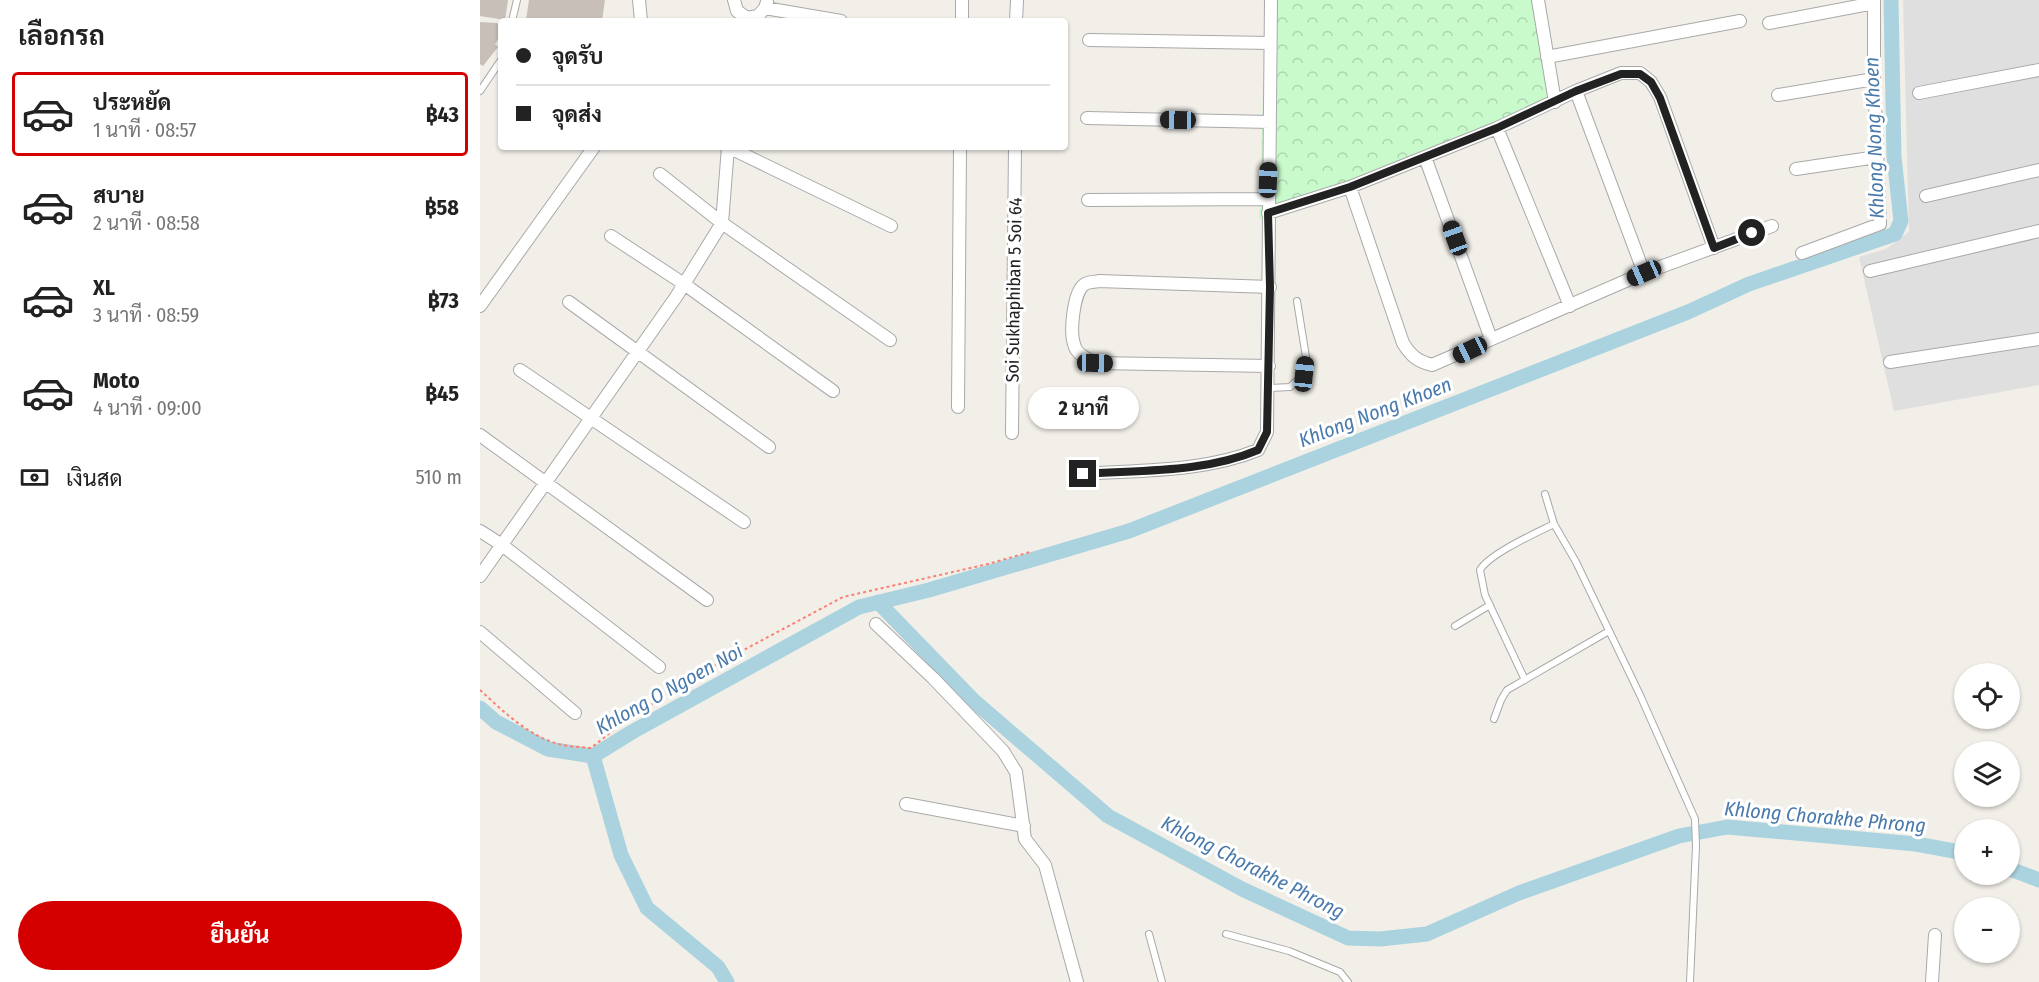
<!DOCTYPE html>
<html lang="th">
<head>
<meta charset="utf-8">
<style>
	:root { --surface:#fff; --page:#f6f6f6; --text:#222; --muted:#767676; --line:#e0e0e0; --accent:#d40000 }
	body { margin:0; font-family:"Fira Sans Condensed",Sarabun,sans-serif; background:var(--page); color:var(--text); height:100vh; display:flex; flex-direction:column; font-size:22px; white-space:nowrap }
	* { box-sizing:border-box; margin:0 }
	p { font-size:20px; color:var(--muted) }
	.icon { flex:none; width:33px; height:33px; fill:none; stroke:currentColor; stroke-width:2; stroke-linecap:round; stroke-linejoin:round }
	.map { position:relative; flex:1; overflow:hidden }
	.panel { display:flex; flex-direction:column; background:var(--surface); width:480px }
	.panel>* { flex:none }
	.hud { position:absolute; left:18px; top:18px; width:570px; height:132px; border-radius:6px; box-shadow:0 2px 4px #0004; display:grid; align-content:center; height:132px; padding:0 18px; background:var(--surface) }
	.controls { position:absolute; left:1474px; top:663px; display:grid; gap:12px }
	.controls a { display:grid; place-items:center; width:66px; height:66px; border-radius:50%; background:var(--surface); box-shadow:0 2px 4px #0004; font-size:30px }
	.end { position:absolute; width:27px; height:27px; margin:-14px; border:8px solid #222; background:#fff; box-shadow:0 0 0 3px #fff }
	.from { border-radius:50% }
	.bubble { position:absolute; height:42px; border-radius:21px; background:var(--surface); box-shadow:0 2px 4px #0004; font-size:20px; font-weight:700; line-height:42px; text-align:center }
	.car { position:absolute; width:18px; height:36px; margin:-18px -9px; border-radius:8px; box-shadow:0 0 4px 2px #0007; background:linear-gradient(#222 24%,#8ab4d8 0 40%,#222 0 76%,#8ab4d8 0 86%,#222 0) }
	.hud b { display:flex; align-items:center; gap:21px; height:57px; font-size:22px }
	.hud b+b { border-top:2px solid var(--line) }
	.hud i { width:15px; height:15px; background:var(--text) }
	ul { padding:0; list-style:none }
	li { display:flex; align-items:center; gap:18px; height:84px; margin:0 12px 9px; padding:0 6px; border:3px solid transparent; border-radius:6px }
	li div { flex:1 }
	li b { display:block; font-size:22px }
	li em { font-style:normal; font-weight:700 }
	li.selected { border-color:var(--accent) }
	li>.icon { width:54px; height:54px; stroke-width:1.5 }
	h2 { padding:0 18px; font-size:27px; line-height:72px }
	.pay { display:flex; align-items:center; gap:15px; height:66px; padding:0 18px; font-size:22px }
	.pay p { margin-inline-start:auto }
	.button { display:flex; gap:12px; margin-top:auto; padding:12px 18px }
	.button a { flex:1; height:69px; border-radius:36px; background:var(--accent); color:#fff; font-size:24px; font-weight:700; line-height:69px; text-align:center }
	main { display:flex; flex:1; min-height:0 }
	.map>svg:first-child { display:block }
	.residential { fill:#e0dfdf }
	.park { fill:url(#park-crowns) }
	.lines { fill:none; stroke-linecap:round; stroke-linejoin:round }
	.canal { stroke:#aad3df; stroke-width:15 }
	.building { fill:#c7bfb8 }
	.service-casing { stroke:#a9a9a9; stroke-width:8 }
	.minor-casing { stroke:#a9a9a9; stroke-width:14 }
	.path { stroke:#fa8072; stroke-width:2; stroke-dasharray:3 3; stroke-linecap:butt }
	.service { stroke:#fff; stroke-width:6 }
	.minor { stroke:#fff; stroke-width:12 }
	.route { stroke:#222; stroke-width:8 }
	.labels { text-anchor:middle; stroke-width:6; stroke-linejoin:round; paint-order:stroke }
	.street-label { font-size:18px; fill:#222; stroke:#fff }
	.water-label { font-size:20px; font-style:italic; fill:#4a7aab; stroke:#fff }
</style>
</head>
<body>
<main>
<section class="panel">
<h2>เลือกรถ</h2>
<ul>
<li class="selected"><svg class="icon" aria-label="car" viewBox="0 0 24 24"><path d="M5 17H2v-5l4-1 3-4h7l3 4 3 1v5h-3M9 17h6M6 11h13"/><circle cx="7" cy="17" r="2"/><circle cx="17" cy="17" r="2"/></svg><div><b>ประหยัด</b><p>1 นาที · 08:57</p></div><em>฿43</em></li>
<li><svg class="icon" aria-label="car" viewBox="0 0 24 24"><path d="M5 17H2v-5l4-1 3-4h7l3 4 3 1v5h-3M9 17h6M6 11h13"/><circle cx="7" cy="17" r="2"/><circle cx="17" cy="17" r="2"/></svg><div><b>สบาย</b><p>2 นาที · 08:58</p></div><em>฿58</em></li>
<li><svg class="icon" aria-label="car" viewBox="0 0 24 24"><path d="M5 17H2v-5l4-1 3-4h7l3 4 3 1v5h-3M9 17h6M6 11h13"/><circle cx="7" cy="17" r="2"/><circle cx="17" cy="17" r="2"/></svg><div><b>XL</b><p>3 นาที · 08:59</p></div><em>฿73</em></li>
<li><svg class="icon" aria-label="car" viewBox="0 0 24 24"><path d="M5 17H2v-5l4-1 3-4h7l3 4 3 1v5h-3M9 17h6M6 11h13"/><circle cx="7" cy="17" r="2"/><circle cx="17" cy="17" r="2"/></svg><div><b>Moto</b><p>4 นาที · 09:00</p></div><em>฿45</em></li>
</ul>
<div class="pay"><svg class="icon" aria-label="cash" viewBox="0 0 24 24"><path d="M3 7h18v10H3z"/><circle cx="12" cy="12" r="2"/></svg>เงินสด<p>510 m</p></div>
<div class="button"><a>ยืนยัน</a></div>
</section>
<div class="map">
<svg width="1559" height="982" viewBox="0 0 1559 982">
	<defs>
		<pattern id="park-crowns" width="20" height="18" patternUnits="userSpaceOnUse" patternTransform="scale(1.5)"><rect width="20" height="18" fill="#c8facc"/><path d="M2 6a3 3 0 1 1 6 0M12 15a3 3 0 1 1 6 0" fill="none" stroke="#acd6af"/></pattern>
	</defs>
	<rect width="100%" height="100%" fill="#f2efe9"/>
	<path class="residential" d="M1423 0H1559V385L1414 411 1379 257 1406 249 1429 232Z"/>
	<path class="park" d="M786 0H1055L1072 102 779 220Z"/>
	<g class="lines">
		<path class="canal" d="M398 602 494 701 628 816 762 889 868 938 900 939 947 934 1039 893 1199 836 1247 827 1436 844 1485 853
			M0 708 16 722 68 749 113 756 152 732 379 607 449 590 649 531 1208 312 1269 284 1415 234 1421 221 1414 157 1411 0
			M113 756 141 855 167 908 238 967 247 982
			M1530 869 1559 880"/>
	</g>
	<path class="building" d="M0 0H28L25 20 0 16Z
		M49 0H125L122 21 46 20Z
		M0 22 17 23 21 27V35L15 44 18 47 3 66 0 64Z"/>
	<g class="lines">
		<defs>
			<path id="service" d="M32 21 37 0
				M0 91 21 60
				M788 388 810 387 824 374 826 357 817 301
				M1065 494 1074 524 1096 562 1160 695 1215 819 1216 846 1210 982
				M975 626 1010 605
				M1045 680 1005 595 1000 570C1009 554 1056 533 1074 524
				M1014 719 1021 700 1027 690 1129 631
				M669 934 682 982
				M746 934 809 951 860 972 868 982"/>
			<path id="minor" d="M159 0 161 21
				M254 0 257 11 267 18 278 16 285 8 287 2
				M1058 0 1075 102
				M285 8 361 21
				M482 21V0
				M536 21 537 0
				M1289 23 1394 3
				M609 40 790 43
				M1067 57 1260 21
				M1096 91 1164 273
				M1439 93 1559 70
				M1298 95 1394 79
				M607 118 790 122
				M1017 128 1090 306
				M248 147 411 226
				M945 157 1011 339
				M1316 169 1397 157
				M180 174 242 223 410 340
				M870 187 923 343C931 356 937 361 952 365L1164 273 1292 226
				M1446 196 1559 170
				M608 200 788 199
				M788 213 870 187 1017 128 1096 91 1141 73H1160L1171 82 1180 97 1234 248
				M131 236 204 284 353 391
				M1322 253 1400 224 1394 79V0
				M1390 271 1559 231
				M89 302 289 447
				M0 306 114 147
				M1410 362 1559 339
				M789 366 615 363C607 359 596 354 594 344 590 332 593 291 605 284 608 282 615 282 619 281L790 287
				M40 370 264 522
				M478 407 480 147
				M532 433 535 147
				M0 435 227 600
				M603 474C660 470 724 472 778 450L787 432 791 0
				M0 531 22 545 179 667
				M0 576 196 297 242 223 248 147
				M396 624 453 678 523 751 536 772 545 839 565 865 597 982
				M0 632 95 713
				M426 804 544 826
				M1452 982 1455 935"/>
		</defs>
		<use href="#service" class="service-casing"/>
		<use href="#minor" class="minor-casing"/>
		<path class="path" d="M0 690C24 712 50 738 83 745 92 747 102 747 111 748L141 724 215 676 363 597 508 564 550 552"/>
		<use href="#service" class="service"/>
		<use href="#minor" class="minor"/>
	</g>
	<g class="lines">
		<path class="route" d="M603 474C660 470 724 473 778 450L787 432 790 287 788 213 870 187 1017 128 1096 91 1141 74H1160L1171 82 1180 98 1234 248 1272 233"/>
	</g>
	<g class="labels">
		<g class="street-label">
			<text transform="translate(534 290) rotate(-89)" y="6">Soi Sukhaphiban 5 Soi 64</text>
		</g>
		<g class="water-label">
			<text transform="translate(1394 138) rotate(-92)" y="7">Khlong Nong Khoen</text>
			<text transform="translate(895 412) rotate(-21)" y="7">Khlong Nong Khoen</text>
			<text transform="translate(189 689) rotate(-29)" y="7">Khlong O Ngoen Noi</text>
			<text transform="translate(1345 817) rotate(5)" y="7">Khlong Chorakhe Phrong</text>
			<text transform="translate(773 867) rotate(27)" y="7">Khlong Chorakhe Phrong</text>
		</g>
	</g>
</svg>
<div class="controls">
<a><svg class="icon" aria-label="locate" viewBox="0 0 24 24"><circle cx="12" cy="12" r="6"/><path d="M12 2v4M12 18v4M2 12h4M18 12h4"/></svg></a>
<a><svg class="icon" aria-label="layers" viewBox="0 0 24 24"><path d="M12 4l9 5-9 5-9-5zM3 14l9 5 9-5"/></svg></a>
<a>+</a>
<a>−</a>
</div>
<i class="end from" style="left:1272px;top:233px"></i>
<i class="end" style="left:603px;top:474px"></i>
<div class="bubble" style="left:548px;top:387px;width:111px">2 นาที</div>
<i class="car" style="left:698px;top:120px;rotate:271deg"></i>
<i class="car" style="left:788px;top:180px;rotate:2deg"></i>
<i class="car" style="left:975px;top:238px;rotate:340deg"></i>
<i class="car" style="left:1164px;top:273px;rotate:246deg"></i>
<i class="car" style="left:990px;top:350px;rotate:245deg"></i>
<i class="car" style="left:615px;top:363px;rotate:91deg"></i>
<i class="car" style="left:824px;top:374px;rotate:6deg"></i>
<div class="hud">
<b><i class="from"></i>จุดรับ</b>
<b><i></i>จุดส่ง</b>
</div>
</div>
</main>
</body>
</html>
